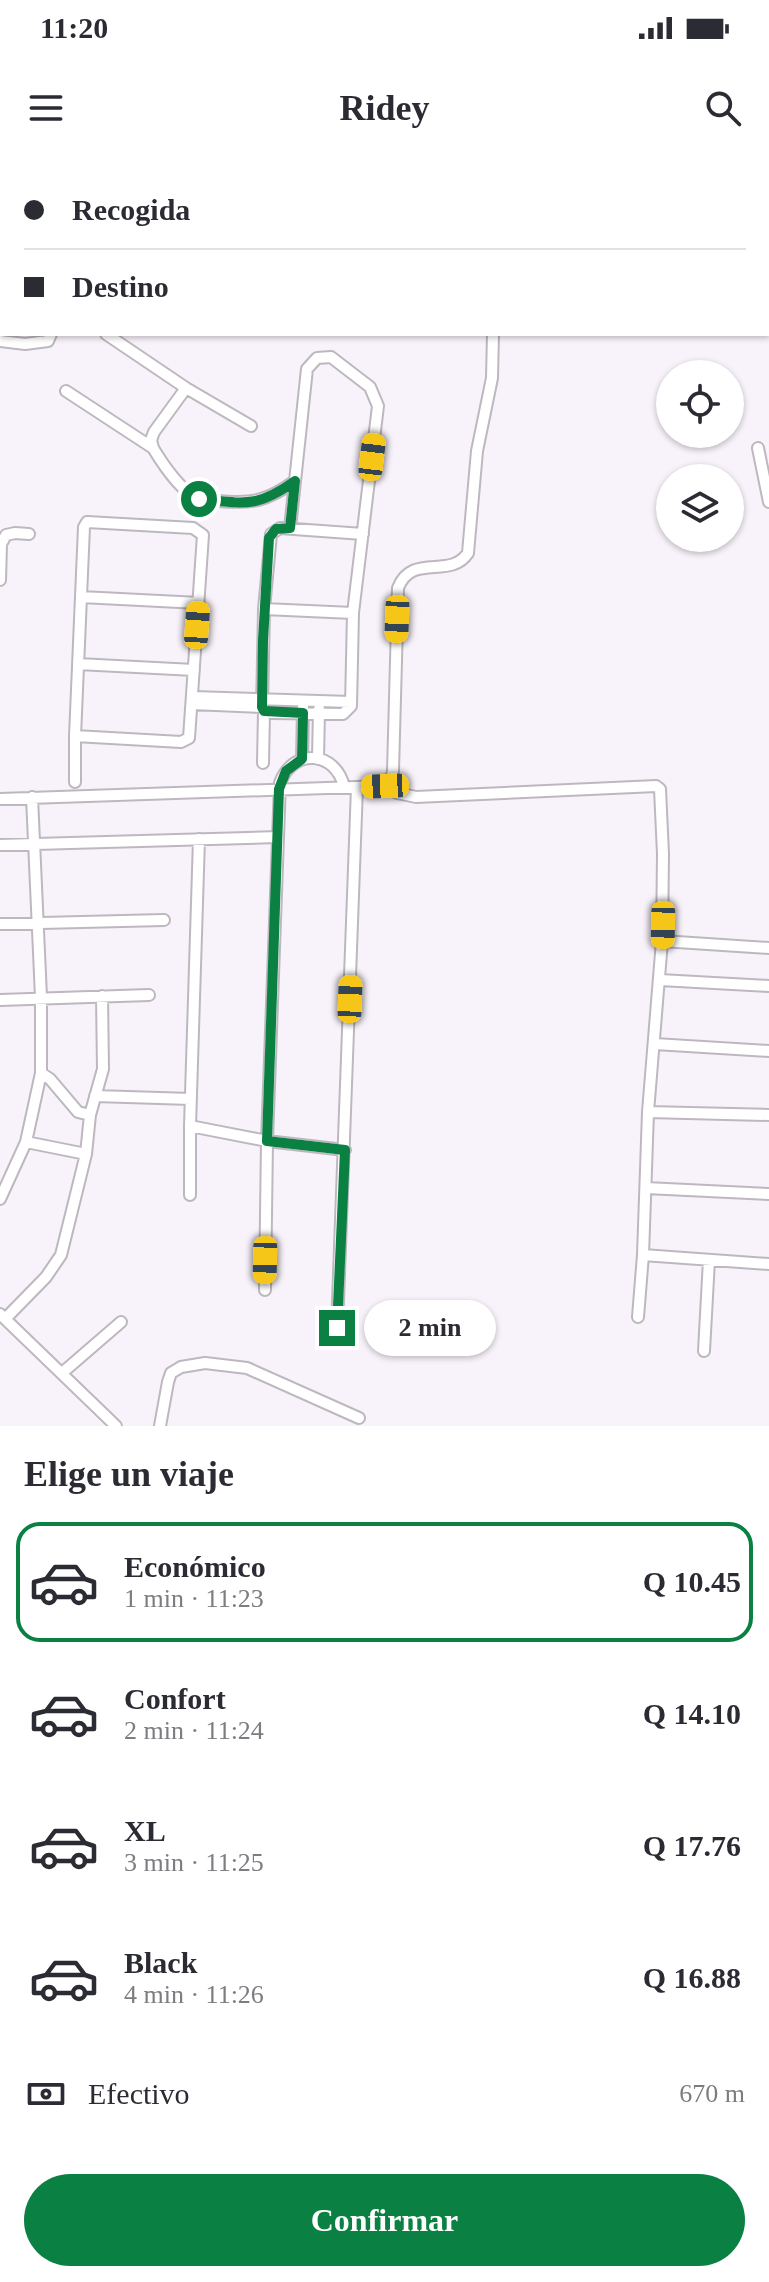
<!DOCTYPE html>
<html lang="es">
<head>
<meta charset="utf-8">
<style>
	:root { --surface:#fff; --page:#f7f7f7; --text:#2b2b33; --muted:#7c7c81; --line:#e1e1e2; --accent:#0b8043 }
	body { margin:0; font-family:Georgia,serif; background:var(--page); color:var(--text); height:100vh; display:flex; flex-direction:column; font-size:30px; white-space:nowrap }
	* { box-sizing:border-box; margin:0 }
	p { font-size:26px; color:var(--muted) }
	.icon { flex:none; width:44px; height:44px; fill:none; stroke:currentColor; stroke-width:2; stroke-linecap:round; stroke-linejoin:round }
	.map { position:relative; height:1266px; overflow:hidden }
	.panel { display:flex; flex-direction:column; background:var(--surface); flex:1 }
	.panel>* { flex:none }
	.guide { position:absolute; left:0px; top:0px; width:770px; height:176px; box-shadow:0 2px 6px #0004; display:grid; align-content:center; height:176px; padding:0 24px; background:var(--surface) }
	.tools { position:absolute; left:656px; top:200px; display:grid; gap:16px }
	.tools a { display:grid; place-items:center; width:88px; height:88px; border-radius:50%; background:var(--surface); box-shadow:0 2px 6px #0004; font-size:40px }
	.end { position:absolute; width:36px; height:36px; margin:-18px; border:10px solid #0b8043; background:#fff; box-shadow:0 0 0 4px #fff }
	.from { border-radius:50% }
	.bubble { position:absolute; height:56px; border-radius:28px; background:var(--surface); box-shadow:0 2px 6px #0004; font-size:26px; font-weight:700; line-height:56px; text-align:center }
	.car { position:absolute; width:24px; height:48px; margin:-24px -12px; border-radius:10px; box-shadow:0 0 6px 2px #0007; background:linear-gradient(#f5c518 24%,#345 0 40%,#f5c518 0 76%,#345 0 86%,#f5c518 0) }
	.guide b { display:flex; align-items:center; gap:28px; height:76px; font-size:30px }
	.guide b+b { border-top:2px solid var(--line) }
	.guide i { width:20px; height:20px; background:var(--text) }
	ul { padding:0; list-style:none }
	li { display:flex; align-items:center; gap:24px; height:120px; margin:0 16px 12px; padding:0 8px; border:4px solid transparent; border-radius:24px }
	li div { flex:1 }
	li b { display:block; font-size:30px }
	li em { font-style:normal; font-weight:700 }
	li.active { border-color:var(--accent) }
	li>.icon { width:72px; height:72px; stroke-width:1.5 }
	h2 { padding:0 24px; font-size:36px; line-height:96px }
	.pay { display:flex; align-items:center; gap:20px; height:88px; padding:0 24px; font-size:30px }
	.pay p { margin-inline-start:auto }
	.button { display:flex; gap:16px; margin-top:auto; padding:16px 24px }
	.button a { flex:1; height:92px; border-radius:48px; background:var(--accent); color:#fff; font-size:32px; font-weight:700; line-height:92px; text-align:center }
	.status { display:flex; justify-content:space-between; align-items:center; height:56px; padding:0 40px; background:var(--surface); direction:ltr }
	.status svg { height:22px; fill:currentColor }
	header { display:flex; justify-content:space-between; align-items:center; height:104px; padding:0 24px; background:var(--surface); font-size:36px; font-weight:700 }
	.map>svg:first-child { display:block }
	.lines { fill:none; stroke-linecap:round; stroke-linejoin:round }
	.river { stroke:#baa3c0; stroke-width:20 }
	.minor-casing { stroke:#bdb8bf; stroke-width:14 }
	.minor { stroke:#fff; stroke-width:10 }
	.route { stroke:#0b8043; stroke-width:10 }
</style>
</head>
<body>
<div class="status"><b>11:20</b><svg viewBox="0 0 49 12"><path d="M0 12V9h3v3zM5 12V6h3v6zM10 12V3h3v9zM15 12V0h3v12zM26 1h20v11H26zM47 4h2v5h-2z"/></svg></div>
<header><svg class="icon" aria-label="menu" viewBox="0 0 24 24"><path d="M4 6h16M4 12h16M4 18h16"/></svg>Ridey<svg class="icon" aria-label="search" viewBox="0 0 24 24"><circle cx="10" cy="10" r="6"/><path d="M15 15l6 6"/></svg></header>
<div class="map">
<svg width="769" height="1266" viewBox="0 0 769 1266">
	<rect width="100%" height="100%" fill="#f8f3fa"/>
	<g class="lines">
		<path class="river" d="M478 0 486 2
			M431 2 433 0
			M519 2 523 0
			M0 128H2"/>
		<defs>
			<path id="minor" d="M214 2 221 0
				M300 2 302 0
				M768 70H769
				M106 174 186 228 251 266
				M0 181 25 184 48 181 51 174
				M66 231 153 288C162 303 182 333 199 339 204 341 213 340 218 341 253 344 267 341 295 321
				M153 288 151 280 154 272 186 228
				M758 288 769 342
				M0 420 1 384 6 375 15 373 29 374
				M81 437 199 443
				M264 449 353 453
				M78 504 194 510
				M193 537 351 542
				M192 544 262 547 264 551 271 553 343 554 351 546 353 453 378 246 370 227 331 197 317 198 307 209 290 368
				M262 547 264 449 271 374 280 368 363 374
				M75 576 181 582 189 578 203 375 193 368 87 362 84 367 75 576V622
				M302 599 303 547
				M318 599 319 549
				M263 603 264 551
				M385 626 397 633 416 637 656 626 660 629 663 694 662 781 648 952 643 1095 638 1157
				M0 639 385 626 391 619 393 611 398 428C412 392 450 420 468 393L477 291 492 218 493 174
				M0 685 278 677
				M0 764 164 760
				M662 781 769 788
				M660 820 769 826
				M0 840 149 835
				M655 884 769 891
				M41 913 50 919 78 952 90 955
				M95 936 191 939
				M648 952 769 955
				M190 966 267 981 345 990
				M26 982 86 994
				M646 1028 769 1034
				M190 1035V966L199 679
				M0 1039 26 982 41 913V837L32 637
				M643 1095 769 1104
				M265 1130 267 981 280 623C293 587 336 591 344 627
				M0 1154 116 1266
				M5 1159 46 1117 61 1095 86 994 90 955 103 909 102 836
				M337 1168 357 627
				M704 1191 709 1100
				M62 1213 121 1162
				M160 1266 168 1222 171 1213 181 1207 205 1203 247 1208 359 1258"/>
		</defs>
		<use href="#minor" class="minor-casing"/>
		<use href="#minor" class="minor"/>
	</g>
	<g class="lines">
		<path class="route" d="M199 339C243 343 256 349 295 321L290 368 276 369 269 378 263 480 262 547 264 551 303 553 302 599 286 611 279 629 267 981 345 990 337 1168"/>
	</g>
</svg>
<div class="tools">
<a><svg class="icon" aria-label="locate" viewBox="0 0 24 24"><circle cx="12" cy="12" r="6"/><path d="M12 2v4M12 18v4M2 12h4M18 12h4"/></svg></a>
<a><svg class="icon" aria-label="layers" viewBox="0 0 24 24"><path d="M12 4l9 5-9 5-9-5zM3 14l9 5 9-5"/></svg></a>
</div>
<i class="end from" style="left:199px;top:339px"></i>
<i class="end" style="left:337px;top:1168px"></i>
<div class="bubble" style="left:364px;top:1140px;width:132px">2 min</div>
<i class="car" style="left:372px;top:297px;rotate:7deg"></i>
<i class="car" style="left:397px;top:459px;rotate:182deg"></i>
<i class="car" style="left:197px;top:465px;rotate:4deg"></i>
<i class="car" style="left:385px;top:626px;rotate:268deg"></i>
<i class="car" style="left:663px;top:765px;rotate:181deg"></i>
<i class="car" style="left:350px;top:839px;rotate:2deg"></i>
<i class="car" style="left:265px;top:1100px;rotate:181deg"></i>
<div class="guide">
<b><i class="from"></i>Recogida</b>
<b><i></i>Destino</b>
</div>
</div>
<section class="panel">
<h2>Elige un viaje</h2>
<ul>
<li class="active"><svg class="icon" aria-label="car" viewBox="0 0 24 24"><path d="M5 17H2v-5l4-1 3-4h7l3 4 3 1v5h-3M9 17h6M6 11h13"/><circle cx="7" cy="17" r="2"/><circle cx="17" cy="17" r="2"/></svg><div><b>Económico</b><p>1 min · 11:23</p></div><em>Q 10.45</em></li>
<li><svg class="icon" aria-label="car" viewBox="0 0 24 24"><path d="M5 17H2v-5l4-1 3-4h7l3 4 3 1v5h-3M9 17h6M6 11h13"/><circle cx="7" cy="17" r="2"/><circle cx="17" cy="17" r="2"/></svg><div><b>Confort</b><p>2 min · 11:24</p></div><em>Q 14.10</em></li>
<li><svg class="icon" aria-label="car" viewBox="0 0 24 24"><path d="M5 17H2v-5l4-1 3-4h7l3 4 3 1v5h-3M9 17h6M6 11h13"/><circle cx="7" cy="17" r="2"/><circle cx="17" cy="17" r="2"/></svg><div><b>XL</b><p>3 min · 11:25</p></div><em>Q 17.76</em></li>
<li><svg class="icon" aria-label="car" viewBox="0 0 24 24"><path d="M5 17H2v-5l4-1 3-4h7l3 4 3 1v5h-3M9 17h6M6 11h13"/><circle cx="7" cy="17" r="2"/><circle cx="17" cy="17" r="2"/></svg><div><b>Black</b><p>4 min · 11:26</p></div><em>Q 16.88</em></li>
</ul>
<div class="pay"><svg class="icon" aria-label="cash" viewBox="0 0 24 24"><path d="M3 7h18v10H3z"/><circle cx="12" cy="12" r="2"/></svg>Efectivo<p>670 m</p></div>
<div class="button"><a>Confirmar</a></div>
</section>
</body>
</html>
